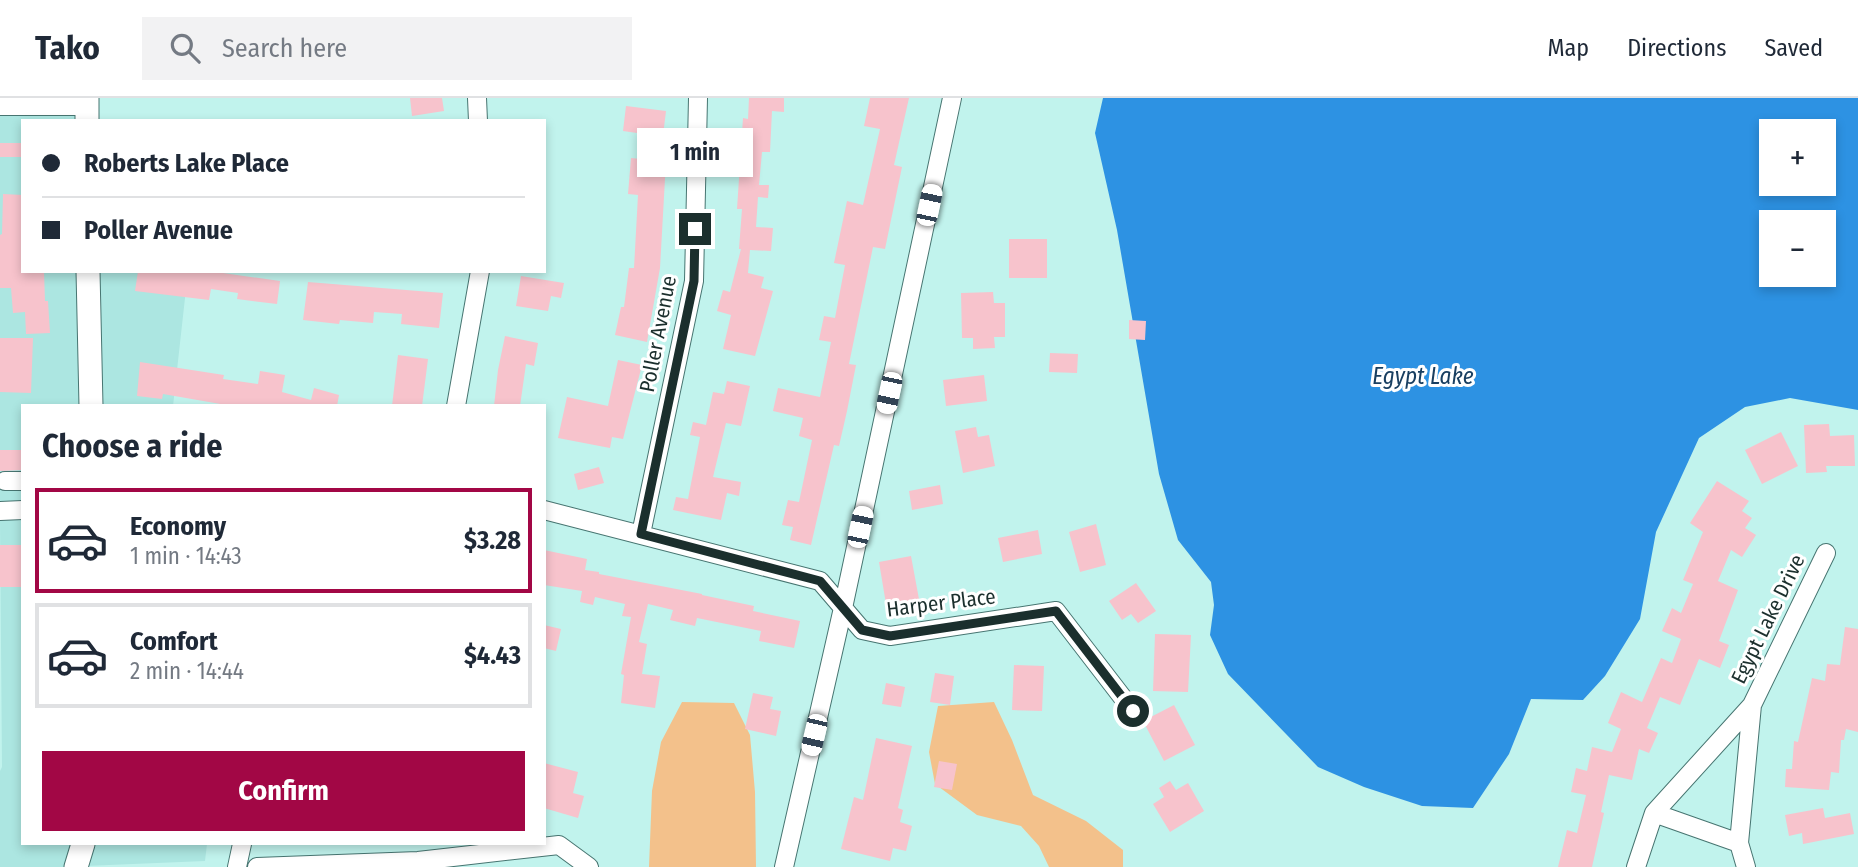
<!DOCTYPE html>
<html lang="en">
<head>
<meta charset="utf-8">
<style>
	:root { --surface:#fff; --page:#f2f2f3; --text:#1f2937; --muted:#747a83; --line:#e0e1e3; --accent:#a20745 }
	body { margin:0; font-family:"Fira Sans Condensed",sans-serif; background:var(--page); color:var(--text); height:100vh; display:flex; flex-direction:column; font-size:26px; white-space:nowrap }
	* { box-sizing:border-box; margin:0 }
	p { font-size:23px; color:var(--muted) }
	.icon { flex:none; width:38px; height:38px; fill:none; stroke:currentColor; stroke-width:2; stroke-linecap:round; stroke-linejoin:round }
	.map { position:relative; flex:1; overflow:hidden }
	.details { position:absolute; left:21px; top:306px; width:525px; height:441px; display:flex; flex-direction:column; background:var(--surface); border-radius:0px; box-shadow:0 4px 10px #0003 }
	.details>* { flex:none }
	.hud { position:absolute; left:21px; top:21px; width:525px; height:154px; border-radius:0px; box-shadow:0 4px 10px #0003; display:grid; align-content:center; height:154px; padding:0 21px; background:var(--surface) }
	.fabs { position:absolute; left:1759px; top:21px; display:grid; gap:14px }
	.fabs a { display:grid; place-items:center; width:77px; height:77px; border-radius:0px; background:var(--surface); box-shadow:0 4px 10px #0003; font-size:35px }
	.end { position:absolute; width:32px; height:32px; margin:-16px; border:9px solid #1b2f2d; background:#fff; box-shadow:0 0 0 4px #fff }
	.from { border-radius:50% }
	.bubble { position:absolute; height:49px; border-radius:0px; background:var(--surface); box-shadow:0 4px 10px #0003; font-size:23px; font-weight:700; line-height:49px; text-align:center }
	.car { position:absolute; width:21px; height:42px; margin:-21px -10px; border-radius:9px; box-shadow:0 0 5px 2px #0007; background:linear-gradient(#fff 24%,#345 0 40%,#fff 0 76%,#345 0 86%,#fff 0) }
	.hud b { display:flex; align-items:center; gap:24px; height:66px; font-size:26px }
	.hud b+b { border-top:2px solid var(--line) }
	.hud i { width:18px; height:18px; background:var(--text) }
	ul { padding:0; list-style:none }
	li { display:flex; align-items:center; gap:21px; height:105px; margin:0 14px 10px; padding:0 7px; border:4px solid var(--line); border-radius:0px }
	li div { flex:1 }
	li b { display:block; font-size:26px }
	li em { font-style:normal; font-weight:700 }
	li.active { border-color:var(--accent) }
	li>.icon { width:63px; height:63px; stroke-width:1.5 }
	h2 { padding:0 21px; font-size:32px; line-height:84px }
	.primary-button { display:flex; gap:14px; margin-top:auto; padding:14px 21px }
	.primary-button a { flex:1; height:80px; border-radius:0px; background:var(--accent); color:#fff; font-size:28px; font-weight:700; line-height:80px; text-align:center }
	header { display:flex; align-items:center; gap:42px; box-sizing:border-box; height:98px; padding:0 35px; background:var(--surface); border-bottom:2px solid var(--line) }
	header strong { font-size:33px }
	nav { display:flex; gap:38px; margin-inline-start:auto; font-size:24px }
	.search { width:490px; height:63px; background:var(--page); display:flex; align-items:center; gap:18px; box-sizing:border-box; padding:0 24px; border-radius:0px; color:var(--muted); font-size:26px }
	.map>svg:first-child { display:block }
	.built { fill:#ace6e1 }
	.green { fill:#f3c18b }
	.water { fill:#2d92e3; fill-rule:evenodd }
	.building { fill:#f7c3cc }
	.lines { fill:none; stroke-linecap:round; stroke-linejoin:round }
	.minor-casing { stroke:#477571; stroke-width:20 }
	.major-casing { stroke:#477571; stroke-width:25 }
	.minor { stroke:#fff; stroke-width:18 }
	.major { stroke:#fff; stroke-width:23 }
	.route { stroke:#1b2f2d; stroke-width:9 }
	.labels { text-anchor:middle; stroke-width:6; stroke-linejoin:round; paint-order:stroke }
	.street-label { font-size:21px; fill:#1b2f2d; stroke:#fff }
	.water-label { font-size:23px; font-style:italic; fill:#193f61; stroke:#fff }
</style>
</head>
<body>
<header>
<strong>Tako</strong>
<div class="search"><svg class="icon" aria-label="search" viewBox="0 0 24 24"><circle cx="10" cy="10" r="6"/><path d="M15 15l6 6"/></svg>Search here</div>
<nav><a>Map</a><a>Directions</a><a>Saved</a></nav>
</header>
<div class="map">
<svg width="1858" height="769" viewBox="0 0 1858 769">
	<rect width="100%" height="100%" fill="#c1f3ed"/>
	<path class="built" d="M0 17H79V23H23V173H80L83 308H23V403H0Z
		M97 173H188L173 308H99Z
		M0 422H23V746H74L67 769H0V673L2 669Z
		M91 746H207L205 763 85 768Z"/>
	<path class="green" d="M682 604 734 605 750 637 755 694 756 769H649L652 693 661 644Z
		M994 604 1012 642 1033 697 1086 723 1123 752V769H1049L1039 748 1021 728 977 717 935 686 929 654 938 608Z"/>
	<path class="water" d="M1103 0H1858V312L1790 300 1745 309 1699 340 1656 434 1640 521 1605 578 1583 602 1531 601 1509 656 1473 710 1422 708 1364 689 1318 669 1228 576 1210 537 1214 507 1211 484 1178 442 1159 376 1117 132 1095 35ZM1771 33H1824V86H1771ZM1771 124H1824V177H1771Z"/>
	<path class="building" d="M410 0H442L444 13 412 18Z
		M749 0H784V14L772 13 770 54H762L759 87H769L768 100 758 99 756 129 773 130 771 153 750 152 748 175 764 179 761 190 773 193 755 258 723 251 731 217 717 213 723 192 730 194 741 151H739L742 111H737L743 20 748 21Z
		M870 0H909L894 67 902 69 885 151 873 149 849 266 856 267 847 313 839 348 834 347 811 447 790 442 793 429 782 427 788 402 799 404 812 342 799 338 803 320 773 313 778 290 820 299 831 244 819 242 824 218 835 220 845 167 834 165 847 103 863 107 880 31 864 28Z
		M626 8 666 13 660 62 666 63 660 170 647 244 615 237 621 209H624L629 170H634L638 97 628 96 631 60 641 61 644 36 623 33Z
		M0 45H23V59H0Z
		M3 96 23 97V173H44L45 203H48L50 235 26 236 25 214 13 215 11 190H0V137L2 136Z
		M1009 141H1047V180H1009Z
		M138 173H223V175L280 183 277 206 237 201 238 195 211 191 209 202 135 193Z
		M521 178 564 185 561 200 551 198 548 213 516 208Z
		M308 184 443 195 439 230 401 226 402 216 374 214 373 225 340 222 339 226 303 222Z
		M993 194 994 205H1005V239H994L995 250 973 251V240H962L961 195Z
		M1129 222 1146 223 1145 242 1129 241Z
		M505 238 538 245 534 268 526 266 520 308H494L498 272Z
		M0 240H33L31 295 0 294Z
		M1050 255 1078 256 1077 275 1049 274Z
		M398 257 428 261 422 308H392Z
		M618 262 642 267 623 341 612 339 610 350 558 340 567 299 608 308Z
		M140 264 224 277 223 281 258 286 260 273 285 277 282 294 311 302 314 290 339 297 337 308H232L163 296 162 301 137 298Z
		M984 277 987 303 946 308 943 282Z
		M727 283 750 288 741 328 726 325 713 379 741 384 739 398 727 395 721 422 673 412 676 399 688 401 700 339 690 337 693 324 706 327 713 294 724 296Z
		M1829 326 1830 338 1854 337 1855 368H1826L1827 374 1806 375 1804 327Z
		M976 329 978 339 989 337 995 368 963 375 955 333Z
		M1781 334 1798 368 1762 386 1745 352Z
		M0 352H23V372L0 373Z
		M599 369 604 385 578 392 574 376Z
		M1717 383 1749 403 1742 413 1752 420 1745 430 1756 437 1742 459 1731 452 1718 483 1738 492 1719 543 1729 547 1720 570 1699 561 1680 607 1660 599 1647 630 1658 635 1649 655 1639 651 1632 682 1609 677 1601 714 1604 715 1592 769H1558L1567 732 1577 735 1586 697 1571 694 1576 670 1587 673 1592 649 1612 654 1621 631 1608 625 1621 594 1642 604 1661 560 1672 565 1681 541 1662 533 1672 510 1681 515 1693 486 1683 482 1703 434 1690 425Z
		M940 387 943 406 912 412 909 393Z
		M1096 426 1106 467 1080 474 1069 434Z
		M1038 432 1042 456 1003 464 998 440Z
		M0 447H23V489H0Z
		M544 452 587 461 585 472 599 474V476L702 496V497L754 508 753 513 800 523 794 550 759 543 761 533 697 520 695 528 670 522 673 512 648 506 639 544 647 546 642 576 660 578 655 610 621 605 624 577 621 576 631 519 622 518 625 506 595 499 593 507 580 504 582 493 544 487Z
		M911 458 921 512 888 518 879 464Z
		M1136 485 1156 513 1138 525 1131 516 1122 522 1109 503Z
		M544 527 561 531 556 553 544 550Z
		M1845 529 1858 531V634L1846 631 1844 642H1841L1839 675 1831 674 1829 692 1785 689 1786 671H1792L1794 643 1798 644 1812 580 1825 583 1827 566 1840 567Z
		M1155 536 1191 537 1188 594 1153 593Z
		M1014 567 1044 568 1042 613 1012 612Z
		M935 575 954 578 950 607 930 604Z
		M886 585 905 589 901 609 882 606Z
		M753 595 773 599 770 611 781 613 776 638 745 631Z
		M1174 607 1195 647 1164 663 1143 623Z
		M876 640 912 648 898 710 903 712 900 724 912 728 906 753 893 750 890 763 841 751 854 699 863 702Z
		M939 663 957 666 952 692 934 689Z
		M544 665 578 674 573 695 584 698 578 720 544 710Z
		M1170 683 1176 692 1188 685 1204 713 1170 734 1153 706 1164 699 1159 690Z
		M1823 710 1825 720 1850 715 1854 736 1803 746 1802 735 1789 738 1785 717Z"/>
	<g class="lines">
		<defs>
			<path id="minor" d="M477 0 478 23
				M0 8H87
				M456 308 480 173
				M5 383H23
				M544 412 820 483 862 532 890 538 1056 513 1133 613
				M0 413 23 412
				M641 436 694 183 698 0
				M1654 715 1739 745 1746 769
				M1739 745 1752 607 1826 455
				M237 769 242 746
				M257 769 418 763 559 747 589 769
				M784 769 843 510 952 0
				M1636 769 1654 715 1752 607"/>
			<path id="major" d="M87 0V23
				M88 173 91 308
				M76 769 83 746"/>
		</defs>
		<use href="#minor" class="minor-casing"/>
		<use href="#major" class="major-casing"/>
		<use href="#minor" class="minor"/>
		<use href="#major" class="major"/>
	</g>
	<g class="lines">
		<path class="route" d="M695 131 694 183 641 436 820 483 862 532 890 538 1056 513 1133 613"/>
	</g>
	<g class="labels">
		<g class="street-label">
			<text transform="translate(658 236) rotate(-79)" y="7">Poller Avenue</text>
			<text transform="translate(941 505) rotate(-7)" y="7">Harper Place</text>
			<text transform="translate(1768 521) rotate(-64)" y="7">Egypt Lake Drive</text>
		</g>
		<g class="water-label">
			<text x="1423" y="286">Egypt Lake</text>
		</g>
	</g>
</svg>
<div class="fabs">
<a>+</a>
<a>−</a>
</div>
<i class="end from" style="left:1133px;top:613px"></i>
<i class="end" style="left:695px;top:131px"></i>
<div class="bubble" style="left:637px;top:30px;width:116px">1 min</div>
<i class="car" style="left:929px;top:107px;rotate:12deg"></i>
<i class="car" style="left:889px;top:295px;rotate:192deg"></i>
<i class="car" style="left:860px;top:429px;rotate:12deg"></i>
<i class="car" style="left:814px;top:637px;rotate:193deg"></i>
<div class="hud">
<b><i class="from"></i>Roberts Lake Place</b>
<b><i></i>Poller Avenue</b>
</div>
<section class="details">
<h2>Choose a ride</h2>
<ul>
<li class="active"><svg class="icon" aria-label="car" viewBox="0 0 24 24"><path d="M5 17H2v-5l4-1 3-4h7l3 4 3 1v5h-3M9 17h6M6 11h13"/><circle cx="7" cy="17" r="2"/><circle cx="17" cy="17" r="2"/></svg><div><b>Economy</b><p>1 min · 14:43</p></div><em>$3.28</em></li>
<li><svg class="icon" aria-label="car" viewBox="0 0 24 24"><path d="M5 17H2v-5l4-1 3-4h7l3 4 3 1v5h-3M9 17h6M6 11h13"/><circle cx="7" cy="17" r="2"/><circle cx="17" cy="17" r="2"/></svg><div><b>Comfort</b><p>2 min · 14:44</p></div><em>$4.43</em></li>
</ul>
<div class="primary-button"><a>Confirm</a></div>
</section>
</div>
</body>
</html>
